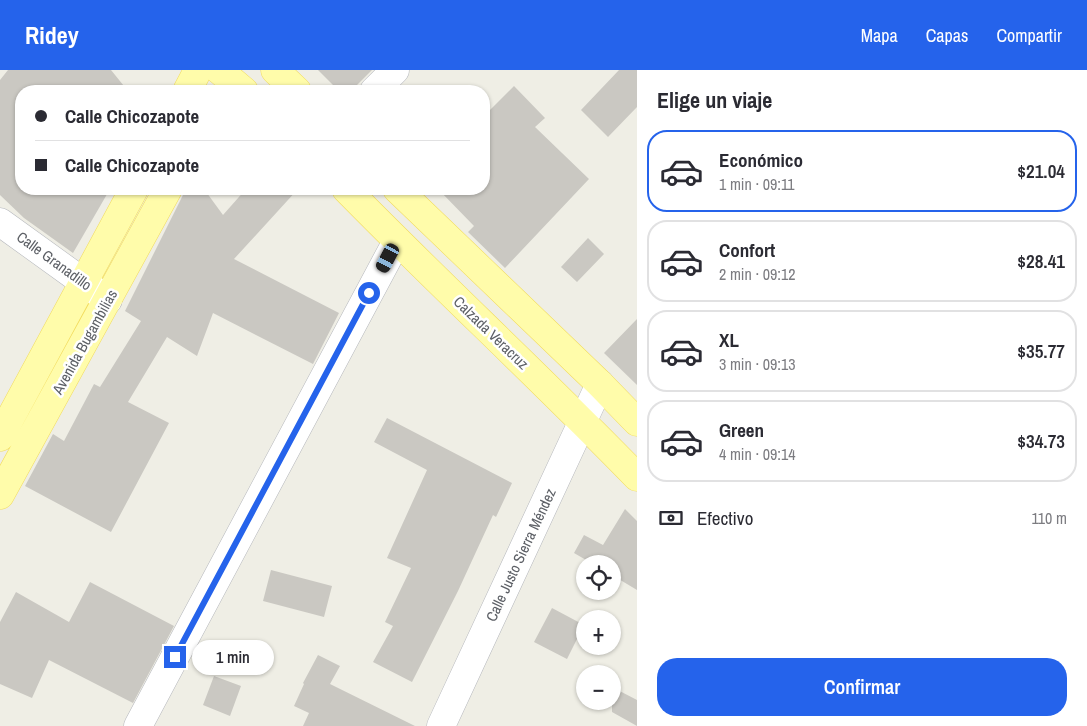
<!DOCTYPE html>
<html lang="es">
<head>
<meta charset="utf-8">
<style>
	:root { --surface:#fff; --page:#f7f7f7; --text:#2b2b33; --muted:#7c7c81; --line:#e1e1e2; --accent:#2563eb }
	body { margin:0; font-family:"Archivo Narrow",sans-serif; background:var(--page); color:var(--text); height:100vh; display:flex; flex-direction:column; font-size:19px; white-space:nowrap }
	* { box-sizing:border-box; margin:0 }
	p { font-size:16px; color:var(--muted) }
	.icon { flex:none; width:28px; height:28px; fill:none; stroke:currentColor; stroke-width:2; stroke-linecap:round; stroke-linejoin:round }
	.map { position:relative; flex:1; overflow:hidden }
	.drawer { display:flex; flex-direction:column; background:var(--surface); width:450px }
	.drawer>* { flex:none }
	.banner { position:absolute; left:15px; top:15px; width:475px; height:110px; border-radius:20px; box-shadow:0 1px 4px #0004; display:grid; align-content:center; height:110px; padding:0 20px; background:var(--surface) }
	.controls { position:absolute; left:576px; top:485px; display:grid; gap:10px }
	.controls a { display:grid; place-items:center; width:45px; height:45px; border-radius:50%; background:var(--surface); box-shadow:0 1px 4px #0004; font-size:25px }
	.end { position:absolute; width:22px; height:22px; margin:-11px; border:6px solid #2563eb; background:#fff; box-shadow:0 0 0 2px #fff }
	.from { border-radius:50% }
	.bubble { position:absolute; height:35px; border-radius:18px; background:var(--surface); box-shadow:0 1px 4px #0004; font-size:16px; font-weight:600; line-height:35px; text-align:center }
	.car { position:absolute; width:15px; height:30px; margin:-15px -8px; border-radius:6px; box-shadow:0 0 4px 1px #0007; background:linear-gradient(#222 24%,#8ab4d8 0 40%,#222 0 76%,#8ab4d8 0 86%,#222 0) }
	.banner b { display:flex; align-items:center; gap:18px; height:48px; font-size:19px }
	.banner b+b { border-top:1px solid var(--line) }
	.banner i { width:12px; height:12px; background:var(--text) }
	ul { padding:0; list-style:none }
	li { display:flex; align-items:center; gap:15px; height:82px; margin:0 10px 8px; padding:0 10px; border:2px solid var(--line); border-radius:20px }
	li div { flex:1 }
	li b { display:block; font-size:19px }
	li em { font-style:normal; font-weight:600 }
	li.selected { border-color:var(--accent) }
	li>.icon { width:45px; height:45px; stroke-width:1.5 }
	h2 { padding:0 20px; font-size:22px; line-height:60px }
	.pay { display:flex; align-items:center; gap:12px; height:55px; padding:0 20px; font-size:19px }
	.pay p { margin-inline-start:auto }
	.cta { display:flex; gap:10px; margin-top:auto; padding:10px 20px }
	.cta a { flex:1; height:58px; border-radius:20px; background:var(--accent); color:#fff; font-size:20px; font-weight:600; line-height:58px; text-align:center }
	header { display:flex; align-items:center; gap:30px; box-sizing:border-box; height:70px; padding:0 25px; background:var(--accent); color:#fff }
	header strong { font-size:24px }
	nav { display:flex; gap:28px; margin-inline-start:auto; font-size:18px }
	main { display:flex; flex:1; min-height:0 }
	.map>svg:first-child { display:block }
	.building { fill:#cac8c2 }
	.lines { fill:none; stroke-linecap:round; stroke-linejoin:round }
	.minor-casing { stroke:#b5b7bc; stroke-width:29 }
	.major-casing { stroke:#f2db5c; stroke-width:29 }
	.minor { stroke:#fff; stroke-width:28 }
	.major { stroke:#fffcaa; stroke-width:28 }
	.route { stroke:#2563eb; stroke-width:6 }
	.labels { text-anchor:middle; stroke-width:5; stroke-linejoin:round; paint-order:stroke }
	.street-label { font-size:15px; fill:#5d6066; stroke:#fff }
</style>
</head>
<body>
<header>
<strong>Ridey</strong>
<nav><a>Mapa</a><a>Capas</a><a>Compartir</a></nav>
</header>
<main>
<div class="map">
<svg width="637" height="656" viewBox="0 0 637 656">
	<rect width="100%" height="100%" fill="#efeee5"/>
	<path class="building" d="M8 0H111L128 21H21V119H110L73 183 24 148 0 125V10Z
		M318 0H372L351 21H339Z
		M619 0H637V37L608 67 581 40Z
		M514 16 545 48 535 57 589 109 505 198 468 162 474 156 438 119H484V46Z
		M186 119H204L223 145 246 119H298L234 189 339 243 313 294 213 243 197 286 167 267 128 332 169 353 111 462 25 416 53 364 64 371 94 314 100 317 141 251 125 241Z
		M588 168 604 184 577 212 561 197Z
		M637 249V315L604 283Z
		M387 348 512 413 496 447 493 445 458 521 412 612 373 592 393 556 385 552 411 498 387 488 427 400 374 372Z
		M625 439 637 451V520L612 505V494H593L574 483 584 465 603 475Z
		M271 500 332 516 324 547 263 531Z
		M90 512 174 556 133 633 49 590 32 628 0 614V552L16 522 69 552Z
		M552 538 584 555 567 589 534 572Z
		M318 585 340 596 330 614 415 656H303L309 643 294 636 304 614 303 613Z
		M214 606 241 616 230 646 203 635Z
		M612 617 637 630V656L612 642Z"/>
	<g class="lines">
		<defs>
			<path id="minor" d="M374 21 395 0
				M0 152 108 230
				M138 656 397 171
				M441 656 600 314"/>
			<path id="major" d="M219 0 244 21
				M275 0 297 21
				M187 21 198 0
				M346 119C441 216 542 309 637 407
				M397 119 600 314 637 352
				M0 367 134 119
				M0 425 168 119"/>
		</defs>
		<use href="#minor" class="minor-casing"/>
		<use href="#major" class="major-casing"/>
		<use href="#minor" class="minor"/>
		<use href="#major" class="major"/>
	</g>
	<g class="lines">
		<path class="route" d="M175 587 369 223"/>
	</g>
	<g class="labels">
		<g class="street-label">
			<text transform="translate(54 191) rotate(36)" y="5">Calle Granadillo</text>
			<text transform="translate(491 263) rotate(44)" y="5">Calzada Veracruz</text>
			<text transform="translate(85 272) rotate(-61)" y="5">Avenida Bugambilias</text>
			<text transform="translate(521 485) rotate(-65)" y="5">Calle Justo Sierra Méndez</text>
		</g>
	</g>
</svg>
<div class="controls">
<a><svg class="icon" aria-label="locate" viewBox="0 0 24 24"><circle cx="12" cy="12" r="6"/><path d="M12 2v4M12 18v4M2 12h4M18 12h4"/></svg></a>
<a>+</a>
<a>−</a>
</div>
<i class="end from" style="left:369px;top:223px"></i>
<i class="end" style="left:175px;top:587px"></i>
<div class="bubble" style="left:192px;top:570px;width:82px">1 min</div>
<i class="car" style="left:388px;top:188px;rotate:208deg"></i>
<div class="banner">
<b><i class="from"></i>Calle Chicozapote</b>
<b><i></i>Calle Chicozapote</b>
</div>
</div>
<section class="drawer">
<h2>Elige un viaje</h2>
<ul>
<li class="selected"><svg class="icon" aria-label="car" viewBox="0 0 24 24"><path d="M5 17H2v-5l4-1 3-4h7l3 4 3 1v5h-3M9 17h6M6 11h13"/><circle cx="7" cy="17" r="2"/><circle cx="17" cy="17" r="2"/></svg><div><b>Económico</b><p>1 min · 09:11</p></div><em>$21.04</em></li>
<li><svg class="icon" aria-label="car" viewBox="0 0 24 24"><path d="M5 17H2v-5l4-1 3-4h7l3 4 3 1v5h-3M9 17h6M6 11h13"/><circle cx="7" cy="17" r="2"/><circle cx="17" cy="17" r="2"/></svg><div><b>Confort</b><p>2 min · 09:12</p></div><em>$28.41</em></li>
<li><svg class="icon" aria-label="car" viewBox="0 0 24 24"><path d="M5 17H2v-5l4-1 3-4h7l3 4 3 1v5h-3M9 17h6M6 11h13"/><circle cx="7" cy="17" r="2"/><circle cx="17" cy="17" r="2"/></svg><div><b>XL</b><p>3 min · 09:13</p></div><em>$35.77</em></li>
<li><svg class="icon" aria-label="car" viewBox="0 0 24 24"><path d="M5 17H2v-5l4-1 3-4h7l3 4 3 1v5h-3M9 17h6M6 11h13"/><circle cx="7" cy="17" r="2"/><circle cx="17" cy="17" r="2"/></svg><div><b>Green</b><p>4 min · 09:14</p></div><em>$34.73</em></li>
</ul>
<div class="pay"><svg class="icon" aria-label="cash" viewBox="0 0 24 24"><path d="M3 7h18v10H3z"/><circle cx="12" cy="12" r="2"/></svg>Efectivo<p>110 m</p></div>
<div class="cta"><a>Confirmar</a></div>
</section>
</main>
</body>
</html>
